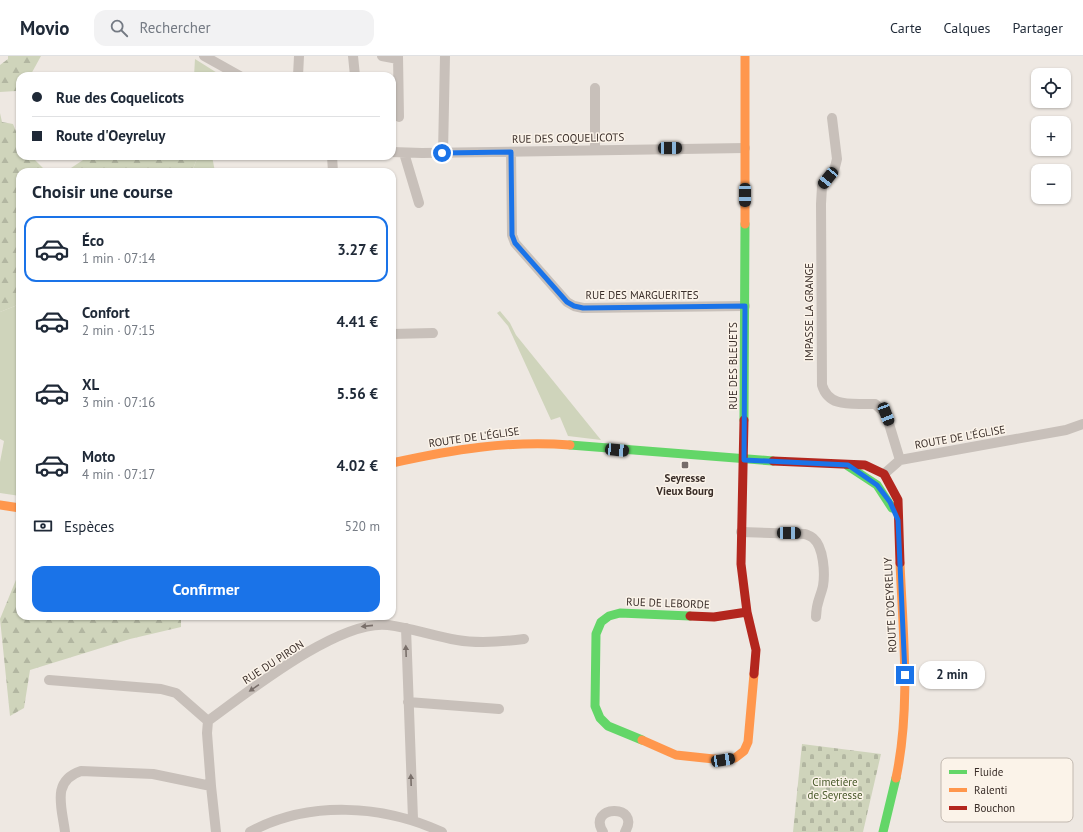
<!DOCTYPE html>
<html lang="fr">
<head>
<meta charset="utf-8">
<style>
	:root { --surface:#fff; --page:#f2f2f3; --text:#1f2937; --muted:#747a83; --line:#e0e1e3; --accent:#1a73e8 }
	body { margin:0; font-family:"PT Sans",sans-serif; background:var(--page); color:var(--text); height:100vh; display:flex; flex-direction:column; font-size:15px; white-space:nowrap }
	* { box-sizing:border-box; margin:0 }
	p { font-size:13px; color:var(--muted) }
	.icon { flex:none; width:22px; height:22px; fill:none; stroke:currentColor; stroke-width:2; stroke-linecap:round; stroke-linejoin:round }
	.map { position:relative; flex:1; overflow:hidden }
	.panel { position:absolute; left:16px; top:112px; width:380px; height:452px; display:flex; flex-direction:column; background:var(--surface); border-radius:12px; box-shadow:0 1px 3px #0004 }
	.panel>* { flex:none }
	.guide { position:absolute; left:16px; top:16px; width:380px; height:88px; border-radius:12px; box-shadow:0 1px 3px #0004; display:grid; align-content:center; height:88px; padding:0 16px; background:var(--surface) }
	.fabs { position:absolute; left:1031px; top:12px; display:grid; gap:8px }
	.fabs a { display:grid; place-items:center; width:40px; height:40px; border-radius:8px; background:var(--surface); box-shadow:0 1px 3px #0004; font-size:20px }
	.end { position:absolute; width:18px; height:18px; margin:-9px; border:5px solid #1a73e8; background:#fff; box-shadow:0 0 0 2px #fff }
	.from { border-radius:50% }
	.bubble { position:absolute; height:28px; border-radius:12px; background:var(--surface); box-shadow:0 1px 3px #0004; font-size:13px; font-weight:600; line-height:28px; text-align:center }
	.car { position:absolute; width:12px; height:24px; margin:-12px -6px; border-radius:5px; box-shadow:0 0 3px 1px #0007; background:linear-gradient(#222 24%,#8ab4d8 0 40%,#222 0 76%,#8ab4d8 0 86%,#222 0) }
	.guide b { display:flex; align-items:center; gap:14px; height:38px; font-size:15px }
	.guide b+b { border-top:1px solid var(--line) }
	.guide i { width:10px; height:10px; background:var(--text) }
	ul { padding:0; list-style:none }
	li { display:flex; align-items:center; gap:12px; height:66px; margin:0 8px 6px; padding:0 8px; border:2px solid transparent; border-radius:12px }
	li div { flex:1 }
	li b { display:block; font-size:15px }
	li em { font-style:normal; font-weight:600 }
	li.active { border-color:var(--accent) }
	li>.icon { width:36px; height:36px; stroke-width:1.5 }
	h2 { padding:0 16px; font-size:18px; line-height:48px }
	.pay { display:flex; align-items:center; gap:10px; height:44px; padding:0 16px; font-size:15px }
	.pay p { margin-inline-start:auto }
	.cta { display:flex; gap:8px; margin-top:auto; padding:8px 16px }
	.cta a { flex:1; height:46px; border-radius:12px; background:var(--accent); color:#fff; font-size:16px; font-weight:600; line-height:46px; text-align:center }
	header { display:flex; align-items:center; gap:24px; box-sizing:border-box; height:56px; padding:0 20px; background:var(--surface); border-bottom:1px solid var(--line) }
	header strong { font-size:19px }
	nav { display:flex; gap:22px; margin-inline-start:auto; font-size:14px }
	.search { width:280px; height:36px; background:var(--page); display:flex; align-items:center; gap:10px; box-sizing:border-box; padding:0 14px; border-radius:12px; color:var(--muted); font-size:15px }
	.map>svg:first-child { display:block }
	.green { fill:#cfd4bb }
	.forest { fill:url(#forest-firs) }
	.cemetery { fill:url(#cemetery-stones) }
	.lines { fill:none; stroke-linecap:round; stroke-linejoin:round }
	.street { stroke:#c8c0ba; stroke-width:10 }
	.fast { stroke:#63d668; stroke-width:9 }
	.slow { stroke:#ff974d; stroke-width:9 }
	.jam { stroke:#b3261e; stroke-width:9 }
	.oneway { fill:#796f6a }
	.route { stroke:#1a73e8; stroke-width:5 }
	.poi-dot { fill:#786e69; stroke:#fbf3e9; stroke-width:1.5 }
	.labels { text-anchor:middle; stroke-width:3; stroke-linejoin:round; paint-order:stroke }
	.street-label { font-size:11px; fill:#392d28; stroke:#fbf3e9 }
	.poi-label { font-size:11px; font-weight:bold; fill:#392d28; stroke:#fbf3e9 }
	.park-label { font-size:11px; fill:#48592a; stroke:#fbf3e9 }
	.key { fill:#fbf3e9; stroke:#c1b8af; stroke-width:1 }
	.key-label { font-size:11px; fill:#392d28 }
</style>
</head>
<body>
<header>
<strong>Movio</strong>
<div class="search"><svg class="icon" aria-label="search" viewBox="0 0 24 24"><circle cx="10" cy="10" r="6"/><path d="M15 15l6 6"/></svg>Rechercher</div>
<nav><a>Carte</a><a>Calques</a><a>Partager</a></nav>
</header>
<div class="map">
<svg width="1083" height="776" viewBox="0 0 1083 776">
	<defs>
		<pattern id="forest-firs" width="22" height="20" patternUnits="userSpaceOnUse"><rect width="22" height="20" fill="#cfd4bb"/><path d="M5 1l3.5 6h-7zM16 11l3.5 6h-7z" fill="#b2b6a1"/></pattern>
		<pattern id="cemetery-stones" width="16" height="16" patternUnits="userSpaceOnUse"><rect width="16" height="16" fill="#cfd4bb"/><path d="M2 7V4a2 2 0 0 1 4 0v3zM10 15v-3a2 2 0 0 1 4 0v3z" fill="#b2b6a1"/></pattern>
	</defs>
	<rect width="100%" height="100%" fill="#eee8e2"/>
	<path class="green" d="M195 3 222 20H194Z
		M198 100H212L215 116H184L193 113Z
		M20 248V440L0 437V406L4 385 0 383V256Z
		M500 255 510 267 516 279 601 384 568 380 560 361 551 364 508 270 497 257Z"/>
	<path class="forest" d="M8 0H41L30 20H20V31L16 35 0 36V9L8 3Z
		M0 57 2 66 13 68 20 85V100H31L44 113 53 116H20V248L0 256Z
		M89 100H198L193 113 184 116H65Z
		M20 514V560H181V571L130 583 30 614 24 652 10 660 0 563Z"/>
	<path class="cemetery" d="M802 688 881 698 863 776H793Z"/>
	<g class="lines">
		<path class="street" d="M204 0 240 20
			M353 0 355 20
			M382 0 398 3
			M398 0 399 61
			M298 20 299 0
			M595 32V94
			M832 62 837 103 834 115 822 130 821 148 822 329C829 353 854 347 875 348L886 358 900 404
			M392 96 422 97 745 92
			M511 96 512 179 515 187 567 246 574 250 583 252 745 250
			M404 97 419 147
			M443 97 445 0
			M332 100 333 116
			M392 278 433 277
			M884 418 900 404 1066 374 1083 368
			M741 476 805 478C807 479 811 480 813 482 824 491 825 518 823 530 820 543 816 546 816 561
			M406 572 413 763
			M49 624 161 633 176 637 208 665
			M408 646 499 653
			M208 665C248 636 339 563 388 569 411 572 434 580 457 584 479 588 501 586 524 583
			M208 665 207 677 211 730
			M65 776C62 751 51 725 81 715L153 718 211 730 216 776
			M250 776C309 744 383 749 442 776
			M603 776C586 749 642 747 625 776"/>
		<path class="fast" d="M744 364 745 168
			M570 389 773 405
			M848 410 877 429 892 452
			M642 684 608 670 600 662 595 650 596 578 601 566 609 560 620 557 690 560
			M883 776 896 722"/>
		<path class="slow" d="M745 168V0
			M392 407C451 394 509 384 570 389
			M0 449 20 452
			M642 684 676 699 723 704 735 702 744 695 748 686 754 618
			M896 722C911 651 903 578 900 507"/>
		<path class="jam" d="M744 364 741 508 747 556 756 594 754 618
			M773 405 865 409 884 418 898 444 900 507
			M690 560 714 561 747 556"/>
	</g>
	<defs><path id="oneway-solid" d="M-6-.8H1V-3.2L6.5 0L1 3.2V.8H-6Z"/></defs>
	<g class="oneway">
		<use href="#oneway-solid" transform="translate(367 570) rotate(174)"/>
		<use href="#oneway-solid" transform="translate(406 595) rotate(-92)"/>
		<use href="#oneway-solid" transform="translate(254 632) rotate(146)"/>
		<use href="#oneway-solid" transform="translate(411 724) rotate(-92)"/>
	</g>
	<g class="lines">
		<path class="route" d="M442 97 511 96 512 179 515 187 567 246 574 250 583 252 745 250 744 404 848 409 877 429 890 446 898 464 905 619"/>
	</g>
	<rect class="poi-dot" x="681" y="405" width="8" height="8" rx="2"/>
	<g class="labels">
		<g class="street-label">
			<text transform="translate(568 82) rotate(-1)" y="4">RUE DES COQUELICOTS</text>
			<text x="642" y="243">RUE DES MARGUERITES</text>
			<text transform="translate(809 256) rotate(-90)" y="4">IMPASSE LA GRANGE</text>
			<text transform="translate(733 310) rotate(-90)" y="4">RUE DES BLEUETS</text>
			<text transform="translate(474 381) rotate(-8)" y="4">ROUTE DE L'ÉGLISE</text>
			<text transform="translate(960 381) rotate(-10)" y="4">ROUTE DE L'ÉGLISE</text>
			<text transform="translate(668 547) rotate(2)" y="4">RUE DE LEBORDE</text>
			<text transform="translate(890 549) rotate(-93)" y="4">ROUTE D'OEYRELUY</text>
			<text transform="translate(273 606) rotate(-33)" y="4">RUE DU PIRON</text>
		</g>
		<g class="poi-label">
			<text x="685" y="426">Seyresse<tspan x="685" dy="13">Vieux Bourg</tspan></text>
		</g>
		<g class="park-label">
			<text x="835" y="730">Cimetière<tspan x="835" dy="13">de Seyresse</tspan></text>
		</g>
	</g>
	<rect x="941" y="702" width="132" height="64" rx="6" class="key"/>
	<rect x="949" y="714" width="18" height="4" fill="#63d668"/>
	<rect x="949" y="732" width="18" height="4" fill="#ff974d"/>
	<rect x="949" y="750" width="18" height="4" fill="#b3261e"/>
	<g class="key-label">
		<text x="974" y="720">Fluide</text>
		<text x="974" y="738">Ralenti</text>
		<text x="974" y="756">Bouchon</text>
	</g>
</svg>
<div class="fabs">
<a><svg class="icon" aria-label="locate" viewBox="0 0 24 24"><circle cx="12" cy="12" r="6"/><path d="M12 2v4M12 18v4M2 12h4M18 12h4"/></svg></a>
<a>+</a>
<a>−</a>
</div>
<i class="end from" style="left:442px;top:97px"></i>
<i class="end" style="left:905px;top:619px"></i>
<div class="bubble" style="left:919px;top:605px;width:66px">2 min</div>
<i class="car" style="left:670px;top:92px;rotate:89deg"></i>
<i class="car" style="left:828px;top:122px;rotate:219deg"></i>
<i class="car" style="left:745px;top:139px;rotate:180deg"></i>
<i class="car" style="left:886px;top:358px;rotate:159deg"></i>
<i class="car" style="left:617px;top:394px;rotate:96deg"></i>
<i class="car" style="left:789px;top:477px;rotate:91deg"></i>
<i class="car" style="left:723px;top:704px;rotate:81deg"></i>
<div class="guide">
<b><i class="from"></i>Rue des Coquelicots</b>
<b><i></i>Route d'Oeyreluy</b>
</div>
<section class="panel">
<h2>Choisir une course</h2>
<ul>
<li class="active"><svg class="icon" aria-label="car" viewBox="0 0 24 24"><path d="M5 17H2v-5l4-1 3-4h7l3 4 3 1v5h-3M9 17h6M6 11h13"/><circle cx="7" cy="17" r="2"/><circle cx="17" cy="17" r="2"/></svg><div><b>Éco</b><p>1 min · 07:14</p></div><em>3.27 €</em></li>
<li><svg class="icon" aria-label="car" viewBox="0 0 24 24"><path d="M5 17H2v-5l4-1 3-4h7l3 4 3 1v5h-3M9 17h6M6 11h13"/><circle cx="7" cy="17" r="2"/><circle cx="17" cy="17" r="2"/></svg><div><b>Confort</b><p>2 min · 07:15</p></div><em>4.41 €</em></li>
<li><svg class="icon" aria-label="car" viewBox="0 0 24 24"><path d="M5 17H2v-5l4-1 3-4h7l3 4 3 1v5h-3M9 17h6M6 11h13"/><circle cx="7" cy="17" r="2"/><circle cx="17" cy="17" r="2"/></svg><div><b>XL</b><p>3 min · 07:16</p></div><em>5.56 €</em></li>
<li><svg class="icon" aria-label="car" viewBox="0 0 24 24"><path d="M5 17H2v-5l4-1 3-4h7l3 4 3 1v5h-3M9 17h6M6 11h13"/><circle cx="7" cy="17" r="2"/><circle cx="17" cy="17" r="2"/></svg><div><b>Moto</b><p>4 min · 07:17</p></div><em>4.02 €</em></li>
</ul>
<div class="pay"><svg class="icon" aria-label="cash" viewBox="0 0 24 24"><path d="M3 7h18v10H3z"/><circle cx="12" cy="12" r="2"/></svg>Espèces<p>520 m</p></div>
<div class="cta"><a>Confirmer</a></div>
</section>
</div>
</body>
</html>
